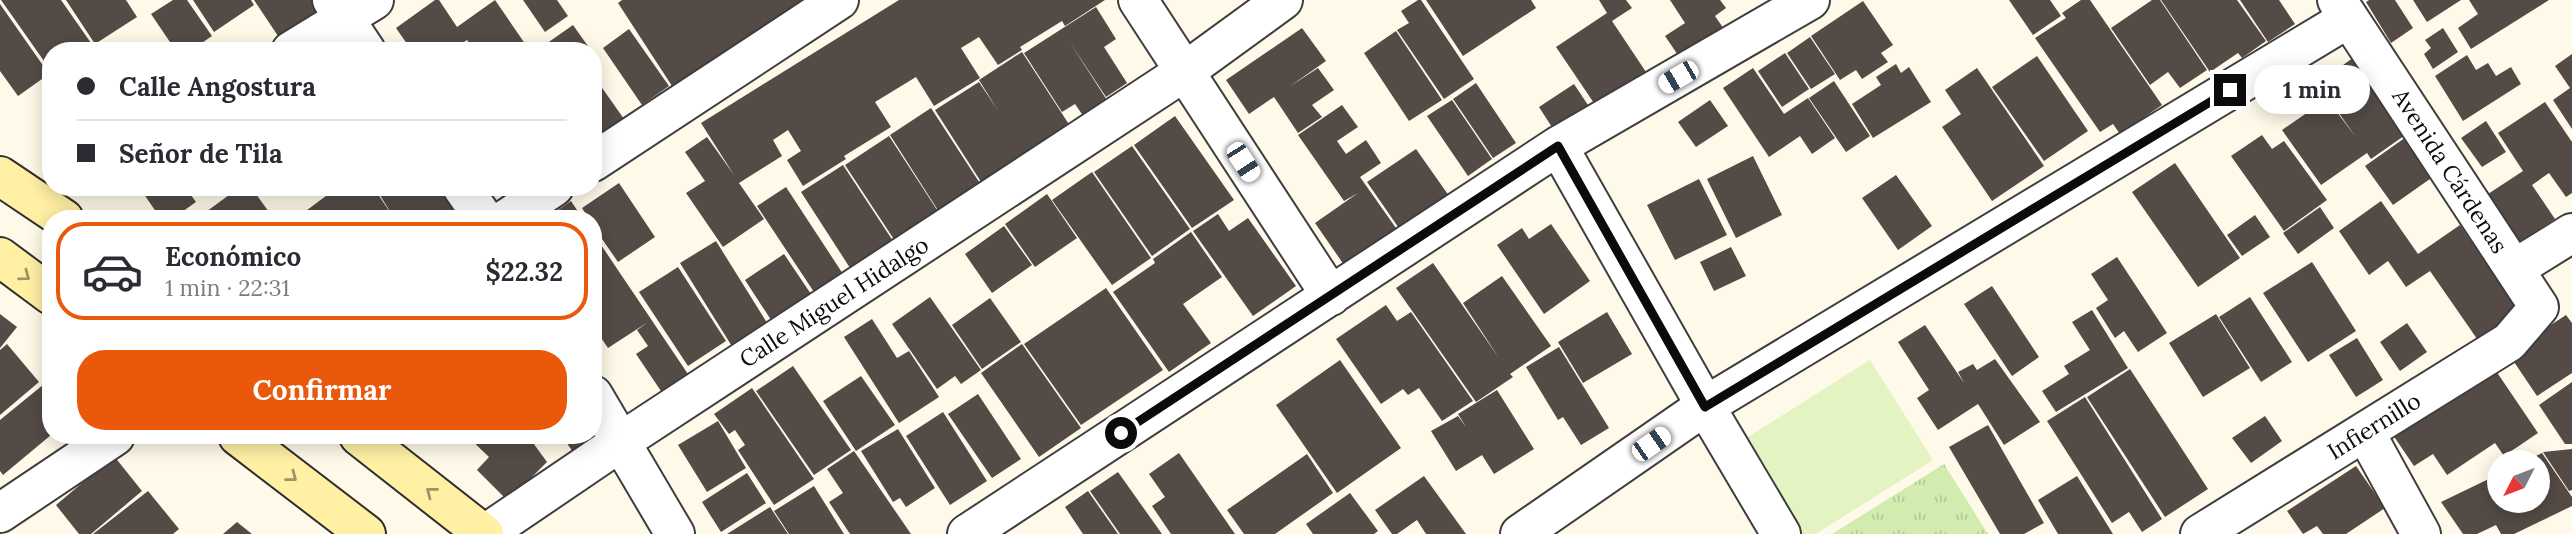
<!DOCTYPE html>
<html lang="es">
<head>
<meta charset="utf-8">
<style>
	:root { --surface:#fff; --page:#f7f7f7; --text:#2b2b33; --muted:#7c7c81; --line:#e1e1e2; --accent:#ea580c }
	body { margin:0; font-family:Lora,serif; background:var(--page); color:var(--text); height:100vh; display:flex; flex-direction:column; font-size:26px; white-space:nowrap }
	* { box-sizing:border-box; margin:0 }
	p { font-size:23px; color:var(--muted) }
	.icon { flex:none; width:38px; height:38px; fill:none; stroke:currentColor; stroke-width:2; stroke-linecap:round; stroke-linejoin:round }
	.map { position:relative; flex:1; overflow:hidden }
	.drawer { position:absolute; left:42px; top:210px; width:560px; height:234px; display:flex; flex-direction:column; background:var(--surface); border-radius:28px; box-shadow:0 4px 18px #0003 }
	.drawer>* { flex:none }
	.hud { position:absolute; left:42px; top:42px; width:560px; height:154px; border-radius:28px; box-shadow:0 4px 18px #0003; display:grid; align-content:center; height:154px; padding:0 35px; background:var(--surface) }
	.needle { width:46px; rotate:228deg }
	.fabs { position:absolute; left:2487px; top:450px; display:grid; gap:14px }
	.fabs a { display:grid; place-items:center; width:63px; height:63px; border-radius:50%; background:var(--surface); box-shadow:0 4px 18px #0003; font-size:35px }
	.end { position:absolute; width:32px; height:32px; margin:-16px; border:9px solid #0b0b0b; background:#fff; box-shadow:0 0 0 4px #fff }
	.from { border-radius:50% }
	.bubble { position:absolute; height:49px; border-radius:24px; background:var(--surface); box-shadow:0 4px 18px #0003; font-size:23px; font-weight:800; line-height:49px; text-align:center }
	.car { position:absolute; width:21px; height:42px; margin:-21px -10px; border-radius:9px; box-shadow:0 0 5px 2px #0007; background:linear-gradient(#fff 24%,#345 0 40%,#fff 0 76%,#345 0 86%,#fff 0) }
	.hud b { display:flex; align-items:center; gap:24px; height:66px; font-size:26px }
	.hud b+b { border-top:2px solid var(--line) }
	.hud i { width:18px; height:18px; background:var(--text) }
	ul { padding:12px 0 0; list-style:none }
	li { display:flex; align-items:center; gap:21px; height:98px; margin:0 14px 10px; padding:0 21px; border:4px solid transparent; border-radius:28px }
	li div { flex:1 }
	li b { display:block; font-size:26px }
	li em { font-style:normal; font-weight:800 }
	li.on { border-color:var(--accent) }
	li>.icon { width:63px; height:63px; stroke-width:1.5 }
	.primary-button { display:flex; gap:14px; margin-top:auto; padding:14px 35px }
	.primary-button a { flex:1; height:80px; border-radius:28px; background:var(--accent); color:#fff; font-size:28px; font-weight:800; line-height:80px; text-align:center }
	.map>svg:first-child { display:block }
	.park { fill:url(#park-tufts) }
	.pitch { fill:#e4f3c2 }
	.building { fill:#544b46 }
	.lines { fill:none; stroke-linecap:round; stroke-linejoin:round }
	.street-casing { stroke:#3e3e3e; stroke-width:42 }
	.secondary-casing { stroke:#2d2d2d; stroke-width:42 }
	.street { stroke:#fff; stroke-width:38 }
	.secondary { stroke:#fff0a4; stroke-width:38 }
	.oneway { stroke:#9d9467 }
	.route { stroke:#0b0b0b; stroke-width:9 }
	.labels { text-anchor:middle; stroke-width:7; stroke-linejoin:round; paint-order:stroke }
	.street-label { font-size:23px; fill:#0b0b0b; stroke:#fff }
</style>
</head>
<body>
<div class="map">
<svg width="2572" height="534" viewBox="0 0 2572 534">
	<defs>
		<pattern id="park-tufts" width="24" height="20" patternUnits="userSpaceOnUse" patternTransform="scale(1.75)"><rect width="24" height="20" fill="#d2ecaf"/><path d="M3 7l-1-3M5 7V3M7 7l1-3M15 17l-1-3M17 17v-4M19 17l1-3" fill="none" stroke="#b3c995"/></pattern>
	</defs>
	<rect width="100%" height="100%" fill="#fff9e9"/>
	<path class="park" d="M1944 464 1988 534H1832Z"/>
	<path class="pitch" d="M1870 360 1933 460 1816 534H1799L1740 442Z"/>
	<path class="building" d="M1 0H61L91 43 80 51H51V71Z
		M66 0H126L137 17 95 44Z
		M173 0H187L212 36 190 51H176L151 14Z
		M193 0H251L254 5 214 32Z
		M254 0H314L324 15 282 42Z
		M435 0H439L457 27 495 0 530 51H475L467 40 451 51H412L396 28Z
		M523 0H557L568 16 545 32Z
		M622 0H802L806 5 690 81 687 76 672 86 618 3Z
		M899 0H1105L1065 26 1062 21 1020 47 1022 50 998 65 979 37 961 48 980 78 934 106 916 77 875 102 891 127 844 156 846 159 803 186 787 160 801 151 788 130 773 140 782 156 739 183 764 219 723 247 686 193 705 181 685 152 707 137 734 175 701 123Z
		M1418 0H1421L1474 79 1444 99 1397 30 1409 23 1401 11Z
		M1426 0H1531L1536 8 1463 56Z
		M1599 0H1626L1632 8 1612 21 1650 78 1600 112 1556 47 1607 13Z
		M1670 0H1720L1726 8 1715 16 1726 32 1682 61 1665 36 1685 23Z
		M2009 0H2050L2061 16 2033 35Z
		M2081 0H2090L2162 105 2120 134 2113 124 2100 132 2035 38 2066 18 2062 13Z
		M2152 0H2160L2207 70 2180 88 2168 72 2150 85 2111 28Z
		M2161 0H2237L2266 41 2242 58 2238 53 2210 72Z
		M2240 0H2279L2295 24 2268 42Z
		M2369 0H2395L2413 28 2391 43 2366 2Z
		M2413 0H2461L2427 22Z
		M2469 0H2549L2471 49 2458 28 2478 14Z
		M1863 1 1893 45 1881 53 1888 62 1862 79 1856 70 1840 80 1811 36Z
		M0 4 49 74 18 96 0 71Z
		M1096 7 1116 39 1104 47 1127 83 1106 97 1069 41 1112 108 1088 123 1075 104 1062 112 1024 53Z
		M573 25 590 49 536 51Z
		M1302 28 1326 61 1289 87 1318 68 1334 90 1312 105 1322 117 1298 133 1274 97 1249 114 1226 80Z
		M2443 28 2458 52 2433 69 2424 54 2431 48 2425 40Z
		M629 29 669 86 642 105 603 48Z
		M1396 31 1442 100 1409 121 1364 53Z
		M1810 37 1835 74 1811 89 1787 53Z
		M1022 52 1072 129 983 185 935 110 979 82 997 109 979 80Z
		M1785 53 1809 89 1782 107 1758 71Z
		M2572 54V129L2553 100 2570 88 2555 66Z
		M2357 55 2411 131 2371 159 2367 153 2321 185 2282 130 2327 99 2355 136 2318 83Z
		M2467 55 2476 70 2488 63 2496 76 2511 67 2521 84 2463 121 2435 76Z
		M2037 56 2088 131 2044 161 1992 87Z
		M1896 64 1901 73 1909 67 1931 102 1873 138 1852 104 1881 85 1876 77Z
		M1753 68 1784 114 1808 98 1835 138 1812 154 1800 136 1769 157 1723 88Z
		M1977 68 2044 166 1992 201 1942 127 1961 114 1945 90Z
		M593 75 624 119 594 139 593 138Z
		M1834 81 1870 136 1846 152 1809 98Z
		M1476 83 1516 143 1493 158 1453 99Z
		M1574 84 1592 111 1557 135 1539 107Z
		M1452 100 1492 159 1468 176 1427 116Z
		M1710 100 1728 126 1696 147 1678 122Z
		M2545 102 2572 142V193L2566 197 2549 173 2532 185 2555 219 2520 242 2488 194 2523 171 2498 133Z
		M1342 105 1358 127 1337 141 1346 154 1366 140 1381 163 1360 177 1403 238 1351 275 1315 223 1358 193 1344 201 1298 135Z
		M931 108 983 188 941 215 890 135Z
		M1175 116 1234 200 1192 228 1134 145Z
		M2486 121 2506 152 2482 167 2461 138Z
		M2262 135 2272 149 2284 141 2327 200 2284 231 2231 156Z
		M2409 135 2437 174 2393 205 2365 166Z
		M889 136 941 216 897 244 845 165Z
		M1132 146 1190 229 1152 256 1094 172Z
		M1416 149 1454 203 1405 237 1367 182Z
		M1753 156 1782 215 1736 238 1707 179Z
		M2175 163 2240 258 2198 287 2132 192Z
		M843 165 895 244 852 271 801 192Z
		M1092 172 1151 258 1112 285 1052 200Z
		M1896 175 1932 226 1898 250 1862 198Z
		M1699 179 1727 235 1675 260 1647 205Z
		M619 183 655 237 618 262 593 226V219H589L582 208Z
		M139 187H185L196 202 172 219H161Z
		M240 187H251L274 219H200L199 217Z
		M338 187H373L394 218 375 187H441L463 219H295Z
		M786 187 843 274 814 292 757 206Z
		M1047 194 1077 238 1035 267 1005 224Z
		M571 201 583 219H545Z
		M2381 201 2418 254 2460 225 2523 318 2482 346 2430 271 2406 287 2388 261 2369 275 2339 231Z
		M2320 207 2334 228 2298 254 2283 233Z
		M1218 214 1229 231 1248 218 1296 286 1253 316 1193 231Z
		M2255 215 2270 237 2242 256 2227 235Z
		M1551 224 1590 281 1544 314 1497 245 1522 228 1529 239Z
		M1004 226 1032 265 992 293 965 254Z
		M1191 232 1222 277 1183 304 1211 343 1169 372 1113 292 1155 263 1153 259Z
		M593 233 694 383 667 400 636 354 648 346 637 330 648 322 608 348 593 326Z
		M716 241 769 326 733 348 680 263Z
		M1731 247 1746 276 1714 291 1700 262Z
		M784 254 815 300 775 326 745 280Z
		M2117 257 2167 333 2138 352 2124 331 2115 338 2096 308 2108 300 2091 274Z
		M2312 262 2356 331 2308 362 2263 293Z
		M1433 263 1499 358 1463 303 1502 276 1551 346 1510 374 1513 377 1476 402 1396 288Z
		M678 267 726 341 688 366 639 292Z
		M1992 286 2039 357 2012 376 1964 304Z
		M1106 288 1163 370 1081 425 1024 344Z
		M930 297 981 370 961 384 955 376 937 389 892 324Z
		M2250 297 2292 362 2261 382 2219 317Z
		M990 298 1021 342 982 369 952 325Z
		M1386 305 1397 321 1411 312 1473 401 1442 421 1419 388 1408 395 1403 389 1381 404 1336 339Z
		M2092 310 2128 368 2056 412 2042 391 2069 374 2064 366 2090 350 2072 322Z
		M1607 312 1632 354 1583 383 1558 342Z
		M0 314 17 327 0 348Z
		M2216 314 2250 368 2203 397 2169 343Z
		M2566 315 2572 323V373L2537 396 2508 353Z
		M872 319 897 358 909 351 939 397 899 423 844 337Z
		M2407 323 2427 352 2400 371 2380 342Z
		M1925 325 1964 383 1958 372 1973 364 1977 370 1995 359 2040 422 2004 445 1978 404 1938 430 1917 398 1929 390 1898 342Z
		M2357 338 2383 380 2356 397 2329 355Z
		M7 344 39 382 0 415V350Z
		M1022 344 1081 428 1039 457 981 373Z
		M1559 347 1609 428 1581 445 1563 417 1558 420 1526 367Z
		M1340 360 1401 448 1337 493 1276 405Z
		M793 366 851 450 814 475 756 391Z
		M2494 368 2538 433 2504 456 2495 443 2447 475 2433 454 2414 466 2393 435Z
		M2130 369 2208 489 2165 517 2087 397Z
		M861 376 895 425 856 451 823 401Z
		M49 380 51 382V435L3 475 0 471V420Z
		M2572 382V444H2565L2539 405Z
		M752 388 814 479 774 505 738 450 745 445 735 430 729 434 714 414Z
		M1497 390 1534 449 1494 474 1482 455 1456 471 1431 431 1458 416 1466 427 1458 414Z
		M978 394 1021 459 992 478 948 414Z
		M2085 397 2162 519 2142 532 2129 512 2112 523 2047 421Z
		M943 412 987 481 950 505 906 436Z
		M2265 416 2282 441 2251 463 2232 438Z
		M718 421 746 468 707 492 678 445Z
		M1988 425 2044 523 2024 534H2000L1949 447Z
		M898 429 935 488 906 507 900 498 893 502 861 451Z
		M467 436H528L547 462 508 501 477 470 489 457Z
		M562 436H593L599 444 577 458Z
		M2572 449V490L2569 491 2543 452Z
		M854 451 911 534H850L829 502 843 493 827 469Z
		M1179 453 1235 534H1171L1152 506 1165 497 1149 474Z
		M2542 453 2572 497V506L2514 534H2501L2496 525 2477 534H2463L2441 502 2499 474V500H2538V462H2524Z
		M1307 454 1333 493 1275 534H1244L1227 510Z
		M114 456 142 491 91 534H79L56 505Z
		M2356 466 2385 508 2346 534H2323L2317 526 2303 534 2287 511Z
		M1118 472 1162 534H1120L1090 491Z
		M747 473 766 503 721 532 702 502Z
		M1424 476 1466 534H1426L1417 520 1397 534H1392L1375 510Z
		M2077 476 2113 534H2058L2038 500Z
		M814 486 844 534H789L774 511Z
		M148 491 179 529 173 534H93Z
		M1088 491 1118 534H1083L1065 507Z
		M1350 493 1378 531 1374 534H1313L1306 524Z
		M770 507 788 534H727Z
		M237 522 252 534H223Z"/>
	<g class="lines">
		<defs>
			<path id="street" d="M332 0 366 51
				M1138 0 1331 296
				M291 51 374 0
				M1558 146 1714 421 1781 534
				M593 162 839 0
				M462 187 484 219
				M506 219 554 187
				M2514 269 2572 233
				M593 395 675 534
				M2365 432 2421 534
				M0 513 115 436
				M485 534 622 441 1184 72 1283 0
				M967 534 1558 146 1810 0
				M1520 534 1705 406 2349 18
				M2200 534 2509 342 2539 307 2337 0"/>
			<path id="secondary" d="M0 176 64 219
				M0 257 51 295
				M238 436 366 534
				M359 436 484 534"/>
		</defs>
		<use href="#street" class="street-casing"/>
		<use href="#secondary" class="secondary-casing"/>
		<use href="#street" class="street"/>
		<use href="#secondary" class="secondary"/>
	</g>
	<defs><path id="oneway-chevron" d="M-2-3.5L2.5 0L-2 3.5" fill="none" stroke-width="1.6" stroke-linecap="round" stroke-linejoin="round" transform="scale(1.75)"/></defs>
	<g class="oneway">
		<use href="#oneway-chevron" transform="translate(25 276) rotate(37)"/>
		<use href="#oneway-chevron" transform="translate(292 477) rotate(38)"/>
		<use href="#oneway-chevron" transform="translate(431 492) rotate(-142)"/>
	</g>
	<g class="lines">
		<path class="route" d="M1121 433 1558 146 1705 407 2230 90"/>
	</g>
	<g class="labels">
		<g class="street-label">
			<text transform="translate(2450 171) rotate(57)" y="8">Avenida Cárdenas</text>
			<text transform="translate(834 302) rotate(-33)" y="8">Calle Miguel Hidalgo</text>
			<text transform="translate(2374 426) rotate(-32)" y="8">Infiernillo</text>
		</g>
	</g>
</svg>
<div class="fabs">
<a><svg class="needle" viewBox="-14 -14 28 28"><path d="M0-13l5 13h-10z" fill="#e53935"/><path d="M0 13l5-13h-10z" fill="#7c7c81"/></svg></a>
</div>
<i class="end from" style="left:1121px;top:433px"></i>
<i class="end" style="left:2230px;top:90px"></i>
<div class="bubble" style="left:2254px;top:65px;width:116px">1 min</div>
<i class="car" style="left:1678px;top:77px;rotate:240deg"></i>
<i class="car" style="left:1243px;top:162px;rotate:147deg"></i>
<i class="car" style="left:1651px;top:444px;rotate:55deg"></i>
<div class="hud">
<b><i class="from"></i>Calle Angostura</b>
<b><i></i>Señor de Tila</b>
</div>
<section class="drawer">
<ul>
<li class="on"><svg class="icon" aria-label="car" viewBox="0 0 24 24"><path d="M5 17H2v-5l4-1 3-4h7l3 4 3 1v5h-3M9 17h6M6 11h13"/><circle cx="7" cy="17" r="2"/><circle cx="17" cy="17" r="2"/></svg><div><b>Económico</b><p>1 min · 22:31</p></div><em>$22.32</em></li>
</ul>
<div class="primary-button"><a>Confirmar</a></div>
</section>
</div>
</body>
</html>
